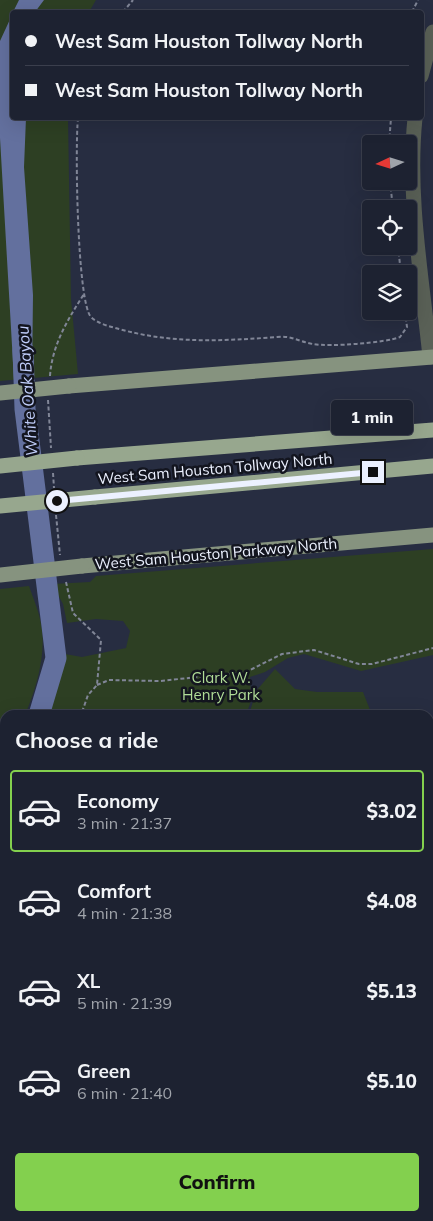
<!DOCTYPE html>
<html lang="en">
<head>
<meta charset="utf-8">
<style>
	:root { --surface:#1d2231; --page:#2a2f3d; --text:#f1f3f6; --muted:#a0a4ab; --line:#3b3f4d; --accent:#83d04e }
	body { margin:0; font-family:Mulish,sans-serif; background:var(--page); color:var(--text); height:100vh; display:flex; flex-direction:column; font-size:19px; white-space:nowrap }
	* { box-sizing:border-box; margin:0 }
	p { font-size:16px; color:var(--muted) }
	.icon { flex:none; width:28px; height:28px; fill:none; stroke:currentColor; stroke-width:2; stroke-linecap:round; stroke-linejoin:round }
	.map { position:relative; flex:1; overflow:hidden }
	.drawer { position:absolute; left:0px; top:710px; width:434px; height:511px; display:flex; flex-direction:column; background:var(--surface); border-radius:15px 15px 0 0; box-shadow:0 5px 20px #0002,0 0 0 1px var(--line) }
	.drawer>* { flex:none }
	.banner { position:absolute; left:10px; top:10px; width:414px; height:110px; border-radius:5px; box-shadow:0 5px 20px #0002,0 0 0 1px var(--line); display:grid; align-content:center; height:110px; padding:0 15px; background:var(--surface) }
	.needle { width:32px; rotate:266deg }
	.tools { position:absolute; left:362px; top:135px; display:grid; gap:10px }
	.tools a { display:grid; place-items:center; width:55px; height:55px; border-radius:5px; background:var(--surface); box-shadow:0 5px 20px #0002,0 0 0 1px var(--line); font-size:25px }
	.end { position:absolute; width:22px; height:22px; margin:-11px; border:6px solid #ecf1ff; background:#111; box-shadow:0 0 0 2px #111 }
	.from { border-radius:50% }
	.bubble { position:absolute; height:35px; border-radius:5px; background:var(--surface); box-shadow:0 5px 20px #0002,0 0 0 1px var(--line); font-size:16px; font-weight:800; line-height:35px; text-align:center }
	.banner b { display:flex; align-items:center; gap:18px; height:48px; font-size:19px }
	.banner b+b { border-top:1px solid var(--line) }
	.banner i { width:12px; height:12px; background:var(--text) }
	ul { padding:0; list-style:none }
	li { display:flex; align-items:center; gap:15px; height:82px; margin:0 10px 8px; padding:0 5px; border:2px solid transparent; border-radius:5px }
	li div { flex:1 }
	li b { display:block; font-size:19px }
	li em { font-style:normal; font-weight:800 }
	li.active { border-color:var(--accent) }
	li>.icon { width:45px; height:45px; stroke-width:1.5 }
	h2 { padding:0 15px; font-size:22px; line-height:60px }
	.cta { display:flex; gap:10px; margin-top:auto; padding:10px 15px }
	.cta a { flex:1; height:58px; border-radius:5px; background:var(--accent); color:#111; font-size:20px; font-weight:800; line-height:58px; text-align:center }
	.map>svg:first-child { display:block }
	.green { fill:#2d3f23 }
	.water { fill:#63709e }
	.lines { fill:none; stroke-linecap:round; stroke-linejoin:round }
	.river { stroke:#63709e; stroke-width:21 }
	.path { stroke:#818697; stroke-width:2; stroke-dasharray:4 2.5; stroke-linecap:butt }
	.minor { stroke:#5a6157; stroke-width:15 }
	.major { stroke:#86937f; stroke-width:15 }
	.highway { stroke:#97a78e; stroke-width:15 }
	.major-bridge { stroke:#86937f; stroke-width:15 }
	.highway-bridge { stroke:#97a78e; stroke-width:15 }
	.route { stroke:#ecf1ff; stroke-width:6 }
	.labels { text-anchor:middle; stroke-width:5; stroke-linejoin:round; paint-order:stroke }
	.street-label { font-size:15px; fill:#ecf1ff; stroke:#13151f }
	.park-label { font-size:15px; fill:#b0dc97; stroke:#13151f }
	.water-label { font-size:16px; font-style:italic; fill:#c1cefa; stroke:#13151f }
</style>
</head>
<body>
<div class="map">
<svg width="433" height="1221" viewBox="0 0 433 1221">
	<rect width="100%" height="100%" fill="#272d41"/>
	<path class="green" d="M0 0H96L89 12H12V118H68L71 299 78 374 0 381Z
		M433 549V655L361 671 304 654 288 658 265 672 250 677 251 701 246 715H46L59 653 82 657 126 648 130 631 123 621 96 619 67 623 63 604 52 584 90 582 96 576Z
		M29 586C33 598 39 611 41 624 47 653 36 689 25 715H5V751L0 759V589Z
		M275 669 295 689 317 692H363L372 715H249L256 691Z
		M5 783V1075L0 1074V789Z
		M433 1177V1208L429 1207V1191Z"/>
	<path class="water" d="M19 0H44L35 12H13Z
		M12 15V118H26L24 167 33 295 32 378 14 380 0 138V41Z
		M0 964 5 966V1009L0 1008Z"/>
	<g class="lines">
		<path class="river" d="M23 350 25 409 56 658 39 715
			M0 771 5 764"/>
		<path class="path" d="M123 12 133 0
			M412 12 418 0
			M78 118C75 144 77 302 91 317 98 324 109 326 119 329 173 344 221 341 277 337 290 335 300 342 313 344 329 347 385 343 400 337L407 327 405 311
			M389 144 391 118
			M390 181 393 209
			M398 246 401 274
			M50 376C52 345 68 319 84 294
			M48 400 51 448
			M53 473 54 488
			M56 515 60 555
			M66 582 73 613 101 640 97 685 88 695 81 715
			M97 685 109 680 160 681 246 672 282 654 314 650 359 664H372L433 648
			M0 830 5 826"/>
		<path class="minor" d="M421 76 433 32
			M415 118C407 197 422 278 430 357
			M429 992 433 979
			M0 1082 5 1084
			M84 1221 85 1216
			M310 1221 311 1216"/>
		<path class="major" d="M69 386 433 357
			M82 566 433 535"/>
		<path class="highway" d="M77 458 433 430
			M95 497 433 466"/>
		<path class="major-bridge" d="M0 393 69 386
			M0 575 82 566"/>
		<path class="highway-bridge" d="M0 466 77 458
			M0 506 95 497"/>
	</g>
	<g class="lines">
		<path class="route" d="M57 501 373 472"/>
	</g>
	<g class="labels">
		<g class="street-label">
			<text transform="translate(215 469) rotate(-5)" y="5">West Sam Houston Tollway North</text>
			<text transform="translate(216 554) rotate(-5)" y="5">West Sam Houston Parkway North</text>
		</g>
		<g class="park-label">
			<text x="221" y="683">Clark W.<tspan x="221" dy="17">Henry Park</tspan></text>
		</g>
		<g class="water-label">
			<text transform="translate(27 391) rotate(-94)" y="6">White Oak Bayou</text>
		</g>
	</g>
</svg>
<div class="tools">
<a><svg class="needle" viewBox="-14 -14 28 28"><path d="M0-13l5 13h-10z" fill="#e53935"/><path d="M0 13l5-13h-10z" fill="#a0a4ab"/></svg></a>
<a><svg class="icon" aria-label="locate" viewBox="0 0 24 24"><circle cx="12" cy="12" r="6"/><path d="M12 2v4M12 18v4M2 12h4M18 12h4"/></svg></a>
<a><svg class="icon" aria-label="layers" viewBox="0 0 24 24"><path d="M12 4l9 5-9 5-9-5zM3 14l9 5 9-5"/></svg></a>
</div>
<i class="end from" style="left:57px;top:501px"></i>
<i class="end" style="left:373px;top:472px"></i>
<div class="bubble" style="left:331px;top:400px;width:82px">1 min</div>
<div class="banner">
<b><i class="from"></i>West Sam Houston Tollway North</b>
<b><i></i>West Sam Houston Tollway North</b>
</div>
<section class="drawer">
<h2>Choose a ride</h2>
<ul>
<li class="active"><svg class="icon" aria-label="car" viewBox="0 0 24 24"><path d="M5 17H2v-5l4-1 3-4h7l3 4 3 1v5h-3M9 17h6M6 11h13"/><circle cx="7" cy="17" r="2"/><circle cx="17" cy="17" r="2"/></svg><div><b>Economy</b><p>3 min · 21:37</p></div><em>$3.02</em></li>
<li><svg class="icon" aria-label="car" viewBox="0 0 24 24"><path d="M5 17H2v-5l4-1 3-4h7l3 4 3 1v5h-3M9 17h6M6 11h13"/><circle cx="7" cy="17" r="2"/><circle cx="17" cy="17" r="2"/></svg><div><b>Comfort</b><p>4 min · 21:38</p></div><em>$4.08</em></li>
<li><svg class="icon" aria-label="car" viewBox="0 0 24 24"><path d="M5 17H2v-5l4-1 3-4h7l3 4 3 1v5h-3M9 17h6M6 11h13"/><circle cx="7" cy="17" r="2"/><circle cx="17" cy="17" r="2"/></svg><div><b>XL</b><p>5 min · 21:39</p></div><em>$5.13</em></li>
<li><svg class="icon" aria-label="car" viewBox="0 0 24 24"><path d="M5 17H2v-5l4-1 3-4h7l3 4 3 1v5h-3M9 17h6M6 11h13"/><circle cx="7" cy="17" r="2"/><circle cx="17" cy="17" r="2"/></svg><div><b>Green</b><p>6 min · 21:40</p></div><em>$5.10</em></li>
</ul>
<div class="cta"><a>Confirm</a></div>
</section>
</div>
</body>
</html>
